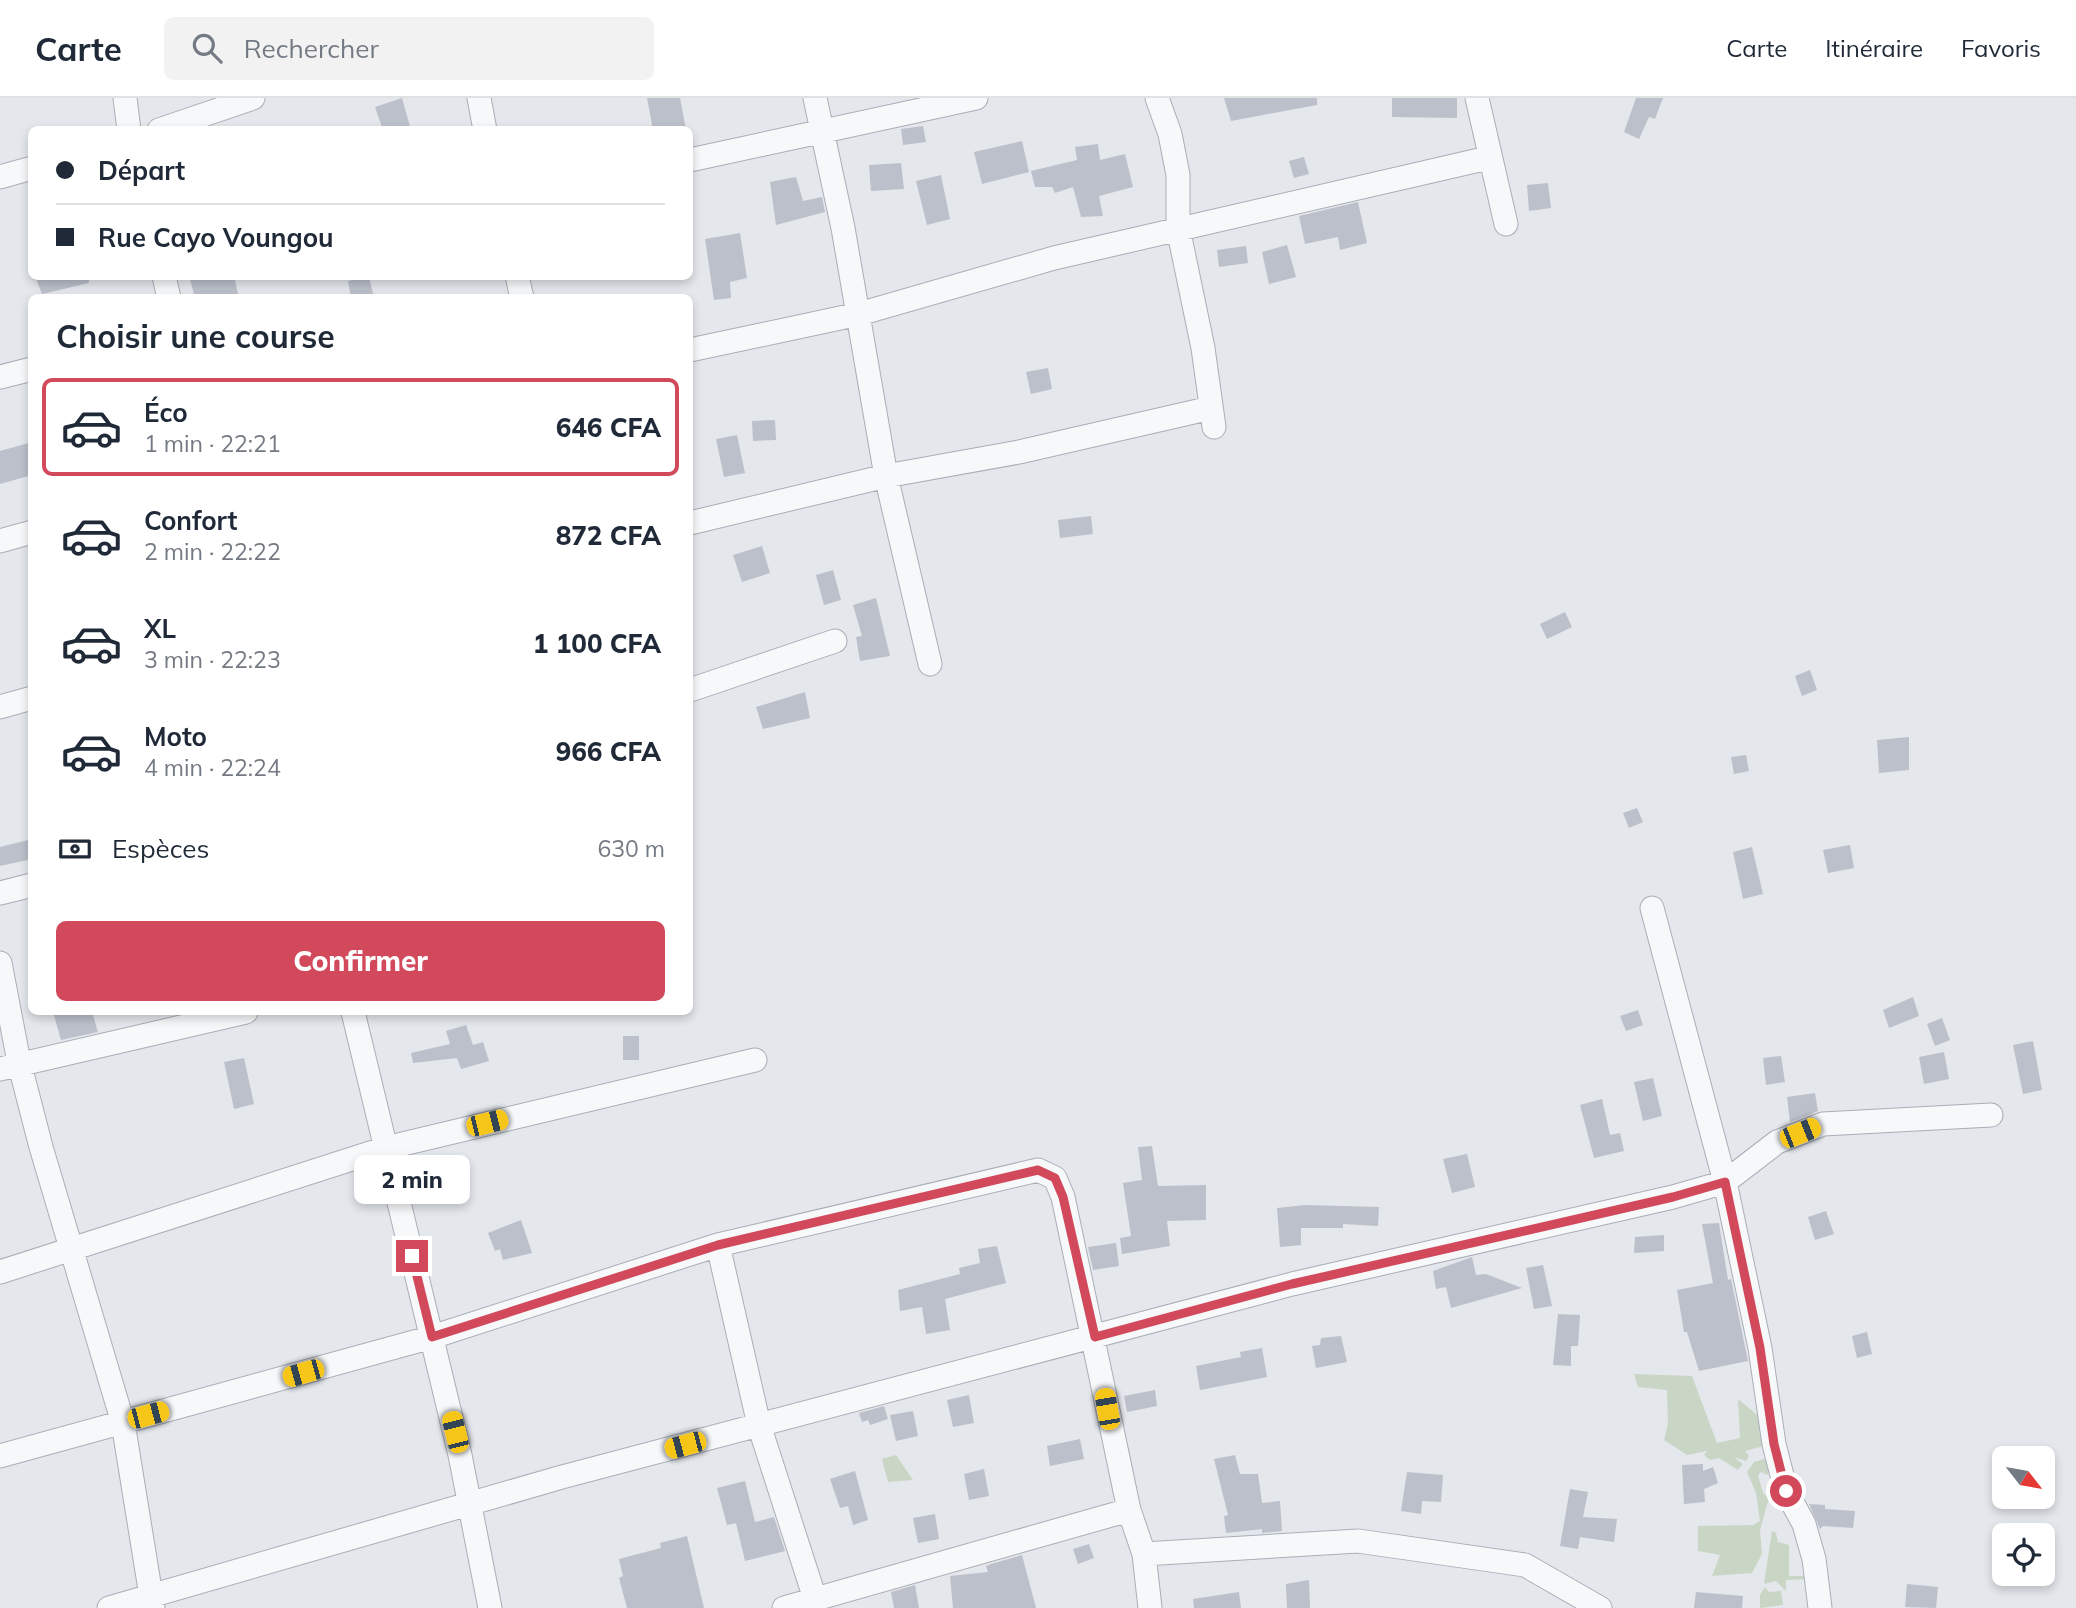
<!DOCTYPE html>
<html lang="fr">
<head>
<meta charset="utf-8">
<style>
	:root { --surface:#fff; --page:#f2f2f3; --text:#1f2937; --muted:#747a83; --line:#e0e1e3; --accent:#d1495b }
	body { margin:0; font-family:Mulish,sans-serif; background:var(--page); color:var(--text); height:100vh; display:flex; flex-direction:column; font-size:26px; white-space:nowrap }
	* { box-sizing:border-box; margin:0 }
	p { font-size:23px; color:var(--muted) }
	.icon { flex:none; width:38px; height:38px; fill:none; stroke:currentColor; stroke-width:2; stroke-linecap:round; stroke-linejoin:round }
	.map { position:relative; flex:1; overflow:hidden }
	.panel { position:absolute; left:28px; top:196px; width:665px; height:721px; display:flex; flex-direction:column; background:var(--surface); border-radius:10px; box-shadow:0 4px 10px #0003 }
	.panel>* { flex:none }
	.hud { position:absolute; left:28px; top:28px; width:665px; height:154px; border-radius:10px; box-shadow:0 4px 10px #0003; display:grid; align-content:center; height:154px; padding:0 28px; background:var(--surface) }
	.needle { width:46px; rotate:121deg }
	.buttons { position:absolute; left:1992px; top:1348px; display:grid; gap:14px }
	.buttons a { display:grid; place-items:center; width:63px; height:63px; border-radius:10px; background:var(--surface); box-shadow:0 4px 10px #0003; font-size:35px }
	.end { position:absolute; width:32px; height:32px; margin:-16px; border:9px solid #d1495b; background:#fff; box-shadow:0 0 0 4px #fff }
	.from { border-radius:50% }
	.bubble { position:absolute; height:49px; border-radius:10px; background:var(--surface); box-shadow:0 4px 10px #0003; font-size:23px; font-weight:800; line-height:49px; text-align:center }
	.car { position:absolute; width:21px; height:42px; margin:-21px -10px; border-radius:9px; box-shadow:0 0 5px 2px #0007; background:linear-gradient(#f5c518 24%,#345 0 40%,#f5c518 0 76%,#345 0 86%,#f5c518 0) }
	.hud b { display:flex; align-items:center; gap:24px; height:66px; font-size:26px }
	.hud b+b { border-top:2px solid var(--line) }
	.hud i { width:18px; height:18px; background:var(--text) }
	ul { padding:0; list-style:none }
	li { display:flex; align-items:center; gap:21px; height:98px; margin:0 14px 10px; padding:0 14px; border:4px solid transparent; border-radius:10px }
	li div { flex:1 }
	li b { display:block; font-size:26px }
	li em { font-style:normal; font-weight:800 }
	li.current { border-color:var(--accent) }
	li>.icon { width:63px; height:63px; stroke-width:1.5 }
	h2 { padding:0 28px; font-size:32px; line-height:84px }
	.pay { display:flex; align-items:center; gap:18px; height:77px; padding:0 28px; font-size:26px }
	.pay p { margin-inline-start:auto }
	.button { display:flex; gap:14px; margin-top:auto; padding:14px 28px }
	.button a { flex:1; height:80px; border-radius:10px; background:var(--accent); color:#fff; font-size:28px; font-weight:800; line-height:80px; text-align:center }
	header { display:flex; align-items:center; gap:42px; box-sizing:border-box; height:98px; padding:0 35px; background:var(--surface); border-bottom:2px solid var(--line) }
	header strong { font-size:33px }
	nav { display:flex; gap:38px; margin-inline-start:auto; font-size:24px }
	.search { width:490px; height:63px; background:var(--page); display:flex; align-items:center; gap:18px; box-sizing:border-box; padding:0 24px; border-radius:10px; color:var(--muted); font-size:26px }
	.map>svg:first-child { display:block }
	.green { fill:#c9d6c5 }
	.building { fill:#bbc0ca }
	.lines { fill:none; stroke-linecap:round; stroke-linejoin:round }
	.street-casing { stroke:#a9aeb7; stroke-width:25 }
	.street { stroke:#f7f8fa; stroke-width:23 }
	.route { stroke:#d1495b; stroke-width:9 }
</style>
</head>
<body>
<header>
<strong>Carte</strong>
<div class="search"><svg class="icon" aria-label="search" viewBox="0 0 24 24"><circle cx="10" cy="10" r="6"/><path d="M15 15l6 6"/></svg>Rechercher</div>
<nav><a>Carte</a><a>Itinéraire</a><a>Favoris</a></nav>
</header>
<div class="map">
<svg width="2076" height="1510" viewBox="0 0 2076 1510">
	<rect width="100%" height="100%" fill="#e4e7ec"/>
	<path class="green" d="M1634 1276 1692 1278 1717 1345 1740 1340 1738 1301 1768 1326 1771 1346 1745 1353 1749 1358 1746 1363 1734 1359 1743 1366 1738 1372 1719 1360 1710 1362 1704 1357 1707 1353 1687 1357 1664 1342 1668 1326 1667 1292 1638 1289Z
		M896 1357 913 1382 888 1384 882 1361Z
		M1764 1361 1773 1367 1767 1377 1761 1374 1758 1377 1763 1395 1769 1400 1760 1432 1762 1456 1752 1475 1712 1478 1720 1457 1698 1453V1428L1753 1427 1760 1423 1756 1395 1747 1374 1754 1364Z
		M1772 1433 1776 1435 1778 1444 1789 1447V1478H1810L1809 1481 1786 1482V1493L1776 1483 1764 1486Z
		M1765 1489 1769 1494 1781 1493 1783 1507 1760 1510V1497Z"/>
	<path class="building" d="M402 0 411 32H383L375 9Z
		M647 0H680L686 32H653Z
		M1224 0H1317V7L1231 23Z
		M1392 0H1457V20L1392 19Z
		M1636 0H1663L1655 21 1649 19 1639 41 1624 34Z
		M923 28 926 44 903 47 901 31Z
		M1022 43 1029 74 982 86 974 54Z
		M1098 46 1100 62 1125 56 1133 89 1099 98 1103 118 1081 119 1073 89 1055 95 1052 89H1035L1031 73 1077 62 1075 49Z
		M1304 59 1309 76 1294 80 1289 63Z
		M901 65 904 91 871 93 869 67Z
		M941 77 950 121 927 127 916 83Z
		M796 79 803 103 822 99 825 114 776 127 770 84Z
		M1548 85 1551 110 1529 113 1527 87Z
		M1358 104 1367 145 1340 152 1338 139 1305 146 1299 118Z
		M740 135 747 180 730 184 731 200 714 202 705 141Z
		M1287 147 1296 179 1269 186 1262 154Z
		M1246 148 1248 165 1219 169 1217 152Z
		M35 178H89V185L42 196Z
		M189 178H234L239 200H195Z
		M369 179 374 200H351L348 183Z
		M1048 270 1052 291 1031 296 1026 274Z
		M775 322 776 342 753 343 752 323Z
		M737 337 745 375 724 379 716 341Z
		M32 344V377L0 386V353Z
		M1091 418 1093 436 1060 440 1058 422Z
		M762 448 770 475 742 484 733 457Z
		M833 472 841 502 824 507 816 477Z
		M876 500 890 558 860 563 856 539 862 538 853 507Z
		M1565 514 1572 529 1547 541 1540 526Z
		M1810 572 1817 592 1802 598 1795 578Z
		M805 594 810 620 763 631 756 609Z
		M1909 639V672L1879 675 1877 642Z
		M1746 657 1749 673 1734 676 1731 659Z
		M1637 710 1643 724 1629 730 1623 715Z
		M32 741V761L0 768V749Z
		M1850 747 1854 770 1828 775 1823 752Z
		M1752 749 1763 796 1743 801 1733 754Z
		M1913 899 1919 918 1889 930 1883 912Z
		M1638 912 1643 927 1626 933 1620 918Z
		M53 914H92L98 934 61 942Z
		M1942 920 1950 942 1935 948 1927 926Z
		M466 927 473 947 483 944 489 963 461 971 457 960 413 965 411 955 450 946 446 933Z
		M623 938H639V962H623Z
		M2033 943 2042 992 2023 996 2013 947Z
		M1944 954 1949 981 1924 986 1919 959Z
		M1781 958 1785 984 1766 987 1763 960Z
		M244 960 254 1006 234 1011 224 964Z
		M1653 980 1662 1018 1643 1023 1634 984Z
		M1815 995 1818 1013 1790 1024 1787 999Z
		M1602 1001 1610 1037 1620 1035 1624 1053 1594 1060 1580 1007Z
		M1152 1048 1158 1088 1206 1087V1122L1167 1123 1170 1148 1122 1156 1120 1140 1131 1138 1123 1085 1142 1082 1138 1049Z
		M1467 1056 1475 1089 1452 1095 1443 1061Z
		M1305 1107 1379 1109 1378 1128 1343 1126V1130H1301V1147L1280 1149 1277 1110Z
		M1826 1113 1834 1136 1815 1142 1808 1119Z
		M521 1122 532 1155 503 1162 500 1151 495 1153 488 1135Z
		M1719 1125 1728 1182 1731 1181 1748 1263 1699 1273 1687 1234H1684L1677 1192 1713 1185 1702 1126Z
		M1664 1137V1153L1634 1155 1635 1139Z
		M1116 1145 1119 1168 1093 1172 1088 1149Z
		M997 1148 1006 1185 945 1201 950 1232 926 1236 922 1209 900 1213 898 1192 960 1176 959 1170 980 1165 978 1151Z
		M1472 1159 1476 1177 1486 1176 1522 1190 1451 1210 1446 1189 1436 1191 1433 1173Z
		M1543 1167 1552 1208 1534 1211 1526 1170Z
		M1558 1216 1580 1217 1578 1248H1571V1268L1553 1267Z
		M1867 1234 1872 1256 1857 1260 1852 1238Z
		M1341 1238 1347 1264 1316 1270 1312 1248 1320 1247 1321 1240Z
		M1262 1250 1267 1279 1200 1292 1196 1268 1241 1259 1240 1254Z
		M1155 1292 1157 1308 1127 1314 1124 1298Z
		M969 1297 974 1325 953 1329 947 1302Z
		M884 1308 888 1321 870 1327 868 1322 862 1324 859 1315Z
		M913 1313 918 1338 896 1343 890 1317Z
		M1080 1341 1084 1361 1050 1368 1047 1348Z
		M1235 1357 1240 1376H1258L1262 1405 1280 1403 1282 1433 1262 1435V1431L1226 1435 1224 1418 1228 1417 1214 1361Z
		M1703 1366V1373L1713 1369 1718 1385 1704 1391 1705 1404 1684 1406 1682 1367Z
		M984 1371 989 1398 969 1402 964 1376Z
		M855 1373 868 1422 853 1427 848 1408 840 1410 830 1381Z
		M1407 1374 1443 1377 1441 1404 1422 1403 1421 1416 1401 1413Z
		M745 1383 755 1424 774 1419 785 1453 745 1463 736 1425 727 1427 717 1390Z
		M1570 1391 1588 1394 1583 1419 1617 1421 1614 1444 1580 1439 1578 1451 1560 1448Z
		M1809 1406 1825 1407V1411L1855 1413 1853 1430 1823 1428 1820 1431Z
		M935 1416 939 1441 918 1445 913 1420Z
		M687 1438 704 1510H627L619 1480 623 1478 619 1461 661 1450 660 1445Z
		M1089 1446 1094 1460 1078 1466 1073 1451Z
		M1022 1457 1036 1510H953L950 1478 988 1474 986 1468 991 1466Z
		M1309 1482 1310 1510H1287L1286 1486Z
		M1907 1486 1938 1489 1936 1510 1905 1509Z
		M915 1487 919 1510H894L891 1494Z
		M1239 1494 1241 1510H1194L1193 1501Z
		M1696 1494 1743 1498 1742 1510H1694Z"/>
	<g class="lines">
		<defs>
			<path id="street" d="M125 0 129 32
				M479 0 485 32
				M815 0 843 130 886 378 930 566
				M1157 0 1170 36 1178 77V130L1203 250 1214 329
				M1477 0 1506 126
				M159 32 253 0
				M690 62 976 0
				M0 79 32 70
				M164 178 169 200
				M517 178 522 200
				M690 252 859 216 1054 160 1488 60
				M0 279 32 271
				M690 425 886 378 1019 354 1211 310
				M0 443 32 434
				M690 592 835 543
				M0 609 32 600
				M0 795 32 787
				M1652 810 1725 1084 1760 1250 1774 1346 1786 1393 1804 1426 1814 1461 1820 1510
				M0 865 19 964 41 1049 123 1325 153 1510
				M353 914 460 1357 490 1510
				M0 971 246 914
				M718 1147 759 1327 818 1510
				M0 1174 386 1050 755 962
				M0 1358 432 1239 718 1147 1038 1072 1055 1080 1063 1099 1129 1412 1144 1456 1150 1510
				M1144 1456 1358 1443 1525 1467 1600 1510
				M109 1510 562 1379 1292 1186 1673 1099 1725 1084 1777 1044 1823 1026 1991 1017
				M784 1510 1129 1412"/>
		</defs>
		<use href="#street" class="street-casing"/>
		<use href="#street" class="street"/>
	</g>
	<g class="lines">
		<path class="route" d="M412 1158 432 1239 718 1147 1038 1072 1055 1080 1063 1099 1095 1239 1292 1186 1673 1099 1725 1084 1760 1250 1774 1346 1786 1393"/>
	</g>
</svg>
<div class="buttons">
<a><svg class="needle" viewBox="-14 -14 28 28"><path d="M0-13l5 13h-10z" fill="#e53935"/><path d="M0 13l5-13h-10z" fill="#747a83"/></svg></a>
<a><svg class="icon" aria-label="locate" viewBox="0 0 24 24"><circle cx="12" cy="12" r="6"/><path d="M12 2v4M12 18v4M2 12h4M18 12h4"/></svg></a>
</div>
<i class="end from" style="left:1786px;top:1393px"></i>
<i class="end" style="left:412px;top:1158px"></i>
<div class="bubble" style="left:354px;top:1057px;width:116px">2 min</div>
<i class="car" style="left:487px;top:1025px;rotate:76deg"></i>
<i class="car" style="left:1800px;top:1035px;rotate:68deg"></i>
<i class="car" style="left:303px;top:1275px;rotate:254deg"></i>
<i class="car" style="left:1107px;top:1311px;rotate:350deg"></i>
<i class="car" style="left:148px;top:1317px;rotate:75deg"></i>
<i class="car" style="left:455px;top:1334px;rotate:346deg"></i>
<i class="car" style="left:685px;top:1347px;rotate:255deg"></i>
<div class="hud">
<b><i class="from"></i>Départ</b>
<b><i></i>Rue Cayo Voungou</b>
</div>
<section class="panel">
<h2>Choisir une course</h2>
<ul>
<li class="current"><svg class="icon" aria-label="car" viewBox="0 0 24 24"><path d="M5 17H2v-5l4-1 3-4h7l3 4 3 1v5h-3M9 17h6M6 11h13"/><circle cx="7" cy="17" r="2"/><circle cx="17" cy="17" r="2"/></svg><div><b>Éco</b><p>1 min · 22:21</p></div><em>646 CFA</em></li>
<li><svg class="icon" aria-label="car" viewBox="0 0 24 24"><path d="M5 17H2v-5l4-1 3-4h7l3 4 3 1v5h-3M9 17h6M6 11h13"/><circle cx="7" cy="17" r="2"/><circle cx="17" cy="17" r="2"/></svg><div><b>Confort</b><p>2 min · 22:22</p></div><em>872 CFA</em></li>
<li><svg class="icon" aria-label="car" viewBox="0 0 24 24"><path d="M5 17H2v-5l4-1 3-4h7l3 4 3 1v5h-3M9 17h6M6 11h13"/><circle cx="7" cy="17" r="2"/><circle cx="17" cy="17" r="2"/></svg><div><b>XL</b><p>3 min · 22:23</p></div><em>1 100 CFA</em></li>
<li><svg class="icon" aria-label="car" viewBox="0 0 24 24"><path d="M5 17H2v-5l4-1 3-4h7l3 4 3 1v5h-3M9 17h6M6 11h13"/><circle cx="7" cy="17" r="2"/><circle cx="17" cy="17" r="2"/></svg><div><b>Moto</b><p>4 min · 22:24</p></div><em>966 CFA</em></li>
</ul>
<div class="pay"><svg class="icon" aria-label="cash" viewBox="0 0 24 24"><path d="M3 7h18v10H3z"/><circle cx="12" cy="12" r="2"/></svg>Espèces<p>630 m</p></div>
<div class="button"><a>Confirmer</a></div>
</section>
</div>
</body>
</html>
